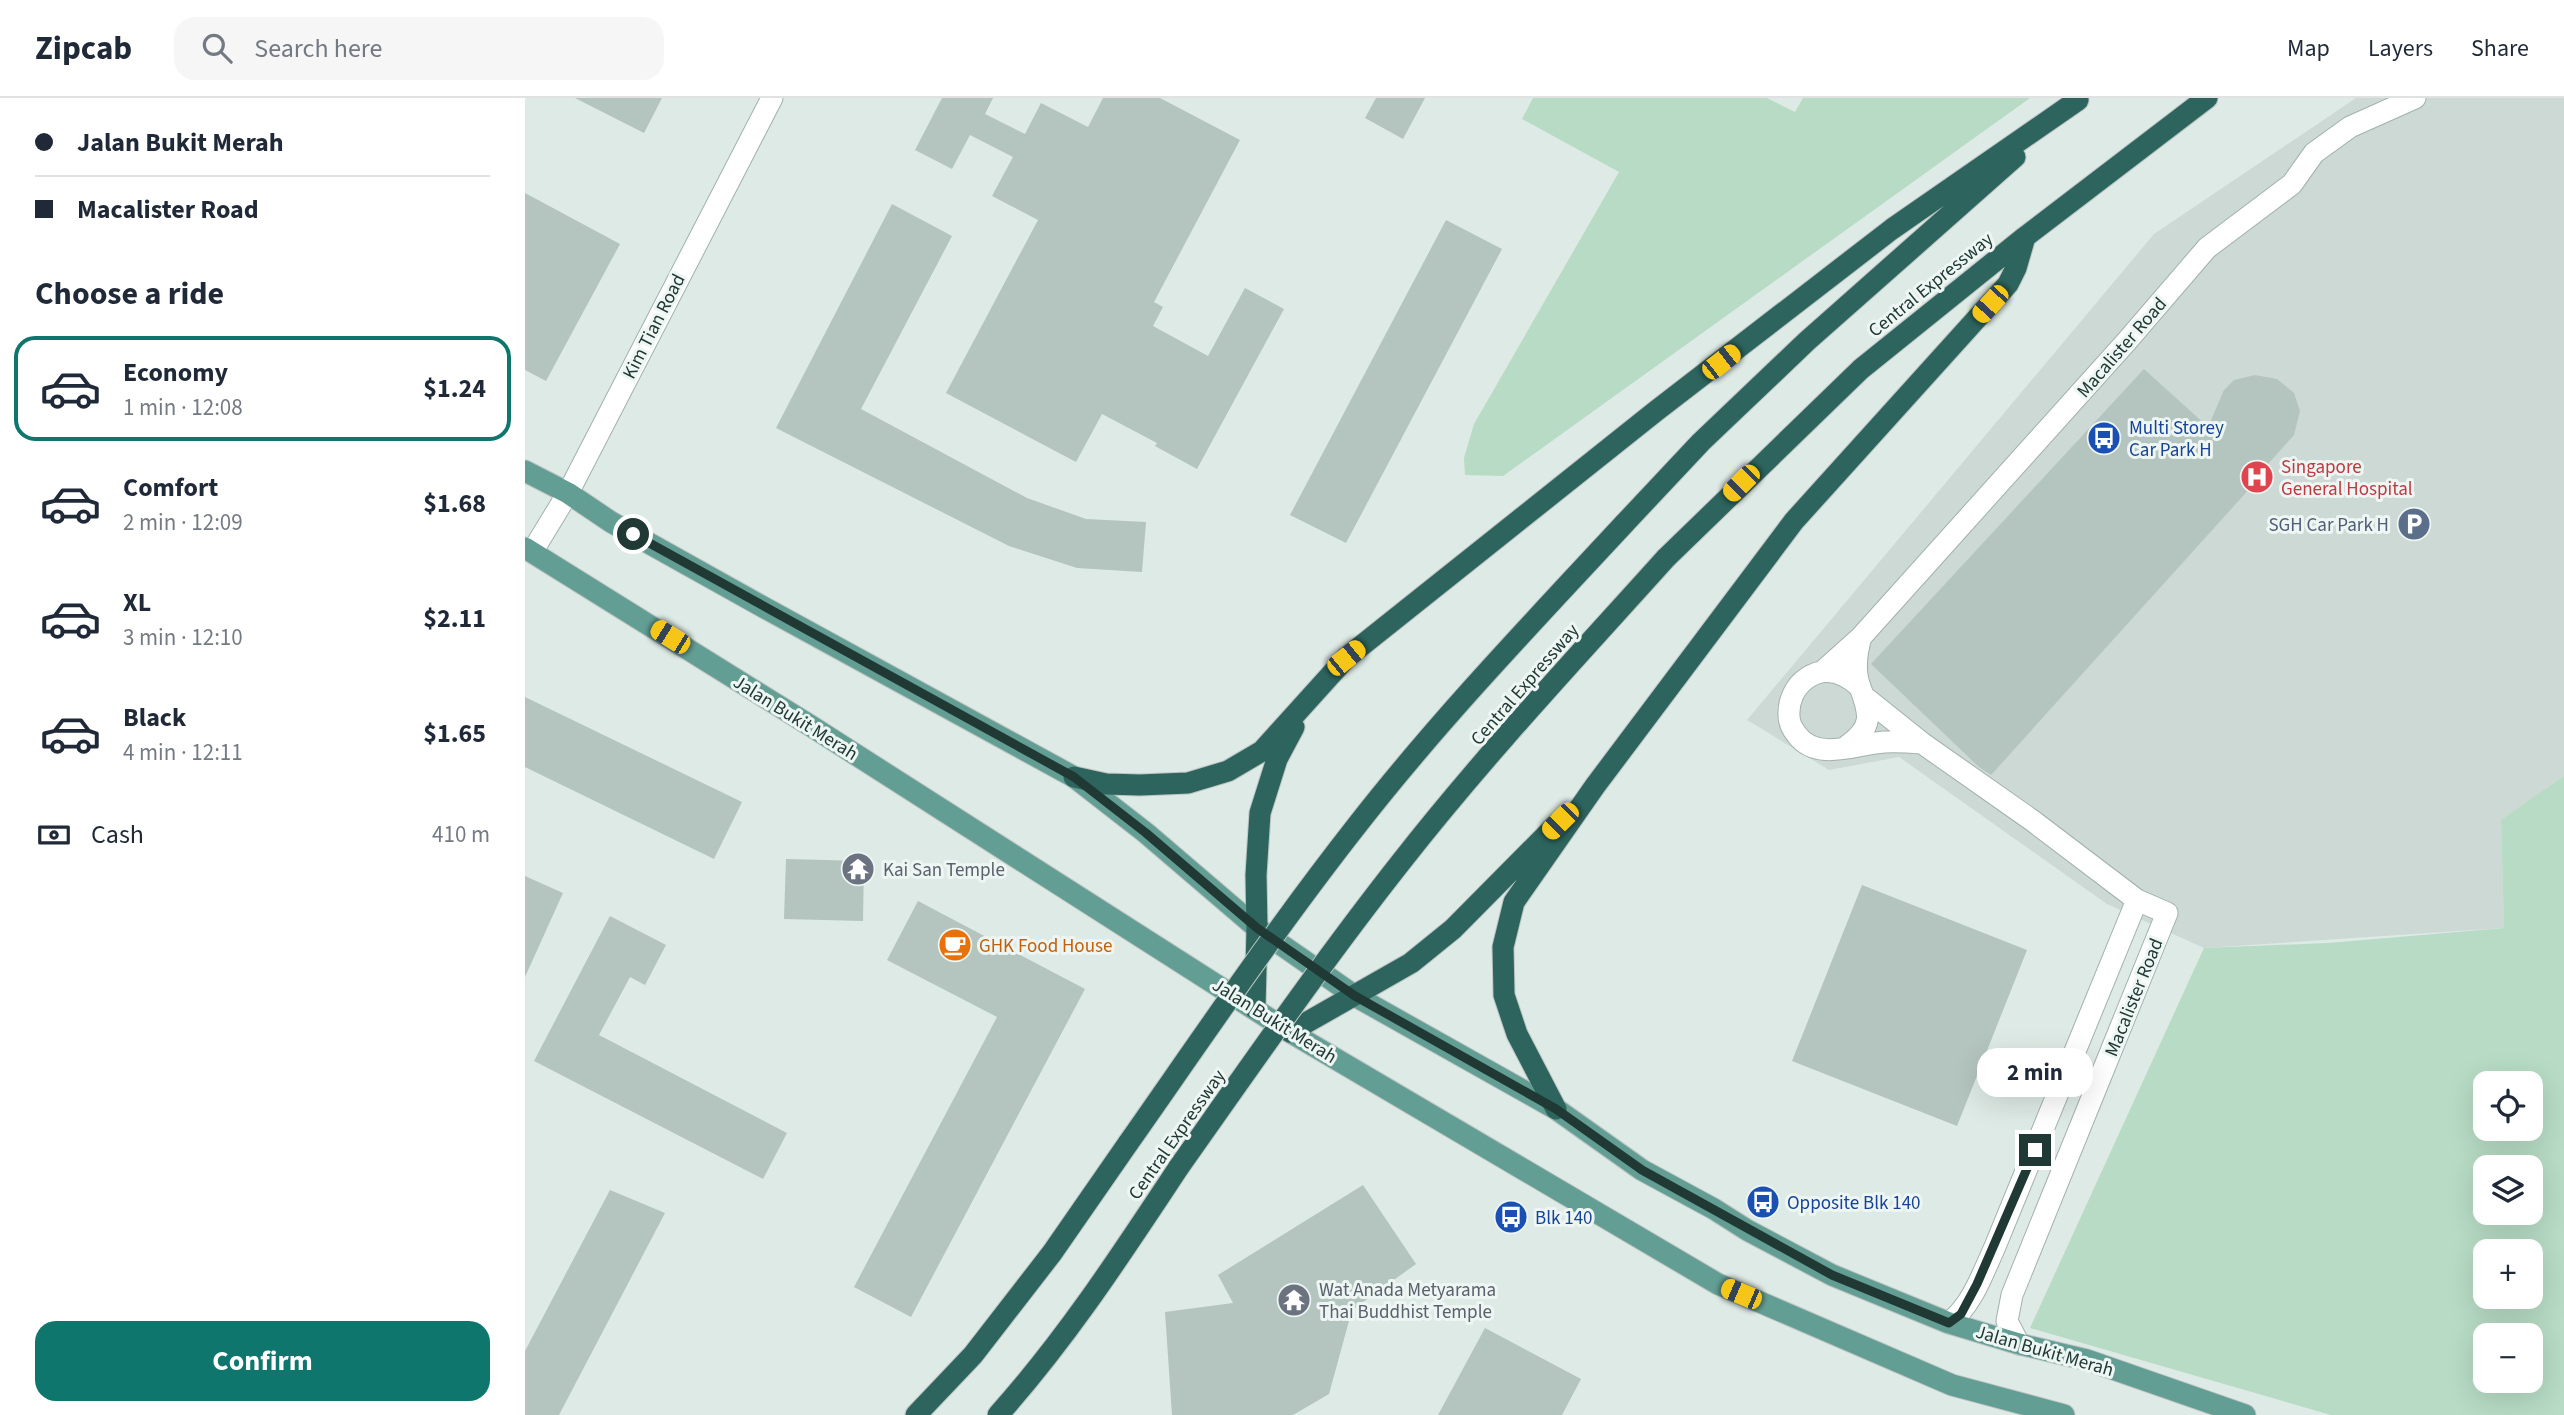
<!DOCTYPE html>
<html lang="en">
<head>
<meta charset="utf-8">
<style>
	:root { --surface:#fff; --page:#f6f6f7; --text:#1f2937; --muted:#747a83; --line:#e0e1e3; --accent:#0f766e }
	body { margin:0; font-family:"Source Sans 3",sans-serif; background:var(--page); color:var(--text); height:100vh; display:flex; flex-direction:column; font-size:26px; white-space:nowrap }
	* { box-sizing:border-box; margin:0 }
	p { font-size:23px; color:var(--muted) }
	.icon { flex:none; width:38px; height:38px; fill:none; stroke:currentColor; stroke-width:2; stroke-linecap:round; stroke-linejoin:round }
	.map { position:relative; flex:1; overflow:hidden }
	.details { display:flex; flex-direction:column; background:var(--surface); width:525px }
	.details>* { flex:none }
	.guide { display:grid; align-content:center; height:154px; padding:0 35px; background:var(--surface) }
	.buttons { position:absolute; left:1948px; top:973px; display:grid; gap:14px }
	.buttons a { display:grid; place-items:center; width:70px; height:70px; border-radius:14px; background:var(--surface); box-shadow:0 7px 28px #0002; font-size:35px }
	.end { position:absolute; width:32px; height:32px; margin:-16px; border:9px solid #203934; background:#fff; box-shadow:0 0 0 4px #fff }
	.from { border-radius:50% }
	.bubble { position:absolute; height:49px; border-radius:21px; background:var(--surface); box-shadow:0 7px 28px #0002; font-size:23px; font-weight:700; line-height:49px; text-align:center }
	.car { position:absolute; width:21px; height:42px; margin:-21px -10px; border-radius:9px; box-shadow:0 0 5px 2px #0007; background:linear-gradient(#f5c518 24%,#345 0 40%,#f5c518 0 76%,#345 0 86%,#f5c518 0) }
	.guide b { display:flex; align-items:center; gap:24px; height:66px; font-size:26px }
	.guide b+b { border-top:2px solid var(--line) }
	.guide i { width:18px; height:18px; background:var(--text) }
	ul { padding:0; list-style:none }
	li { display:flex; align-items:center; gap:21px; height:105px; margin:0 14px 10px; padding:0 21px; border:4px solid transparent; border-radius:21px }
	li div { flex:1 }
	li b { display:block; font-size:26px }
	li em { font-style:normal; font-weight:700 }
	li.current { border-color:var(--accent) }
	li>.icon { width:63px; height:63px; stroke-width:1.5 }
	h2 { padding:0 35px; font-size:32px; line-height:84px }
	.pay { display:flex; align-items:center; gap:18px; height:77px; padding:0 35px; font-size:26px }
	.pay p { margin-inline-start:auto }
	.cta { display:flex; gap:14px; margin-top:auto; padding:14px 35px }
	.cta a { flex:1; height:80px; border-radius:21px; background:var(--accent); color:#fff; font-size:28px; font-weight:700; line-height:80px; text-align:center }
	header { display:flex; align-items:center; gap:42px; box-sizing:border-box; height:98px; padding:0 35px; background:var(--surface); border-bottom:2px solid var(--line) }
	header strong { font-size:33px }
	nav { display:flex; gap:38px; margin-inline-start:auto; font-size:24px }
	.search { width:490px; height:63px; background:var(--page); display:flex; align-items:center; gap:18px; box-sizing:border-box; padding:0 24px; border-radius:21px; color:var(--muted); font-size:26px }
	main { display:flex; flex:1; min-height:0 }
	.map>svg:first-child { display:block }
	.built { fill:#cdd9d4 }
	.green { fill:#b7dbc4; fill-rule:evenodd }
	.building { fill:#b4c4bf }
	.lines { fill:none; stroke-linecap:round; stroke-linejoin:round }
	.minor-casing { stroke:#a1b1ac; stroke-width:23 }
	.primary-casing { stroke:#bcc4c2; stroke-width:23 }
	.motorway-casing { stroke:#bcc4c2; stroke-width:23 }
	.minor { stroke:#fff; stroke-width:21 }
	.primary { stroke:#639e94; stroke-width:21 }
	.motorway { stroke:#2d645d; stroke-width:21 }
	.motorway-bridge-casing { stroke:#bcc4c2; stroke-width:23; stroke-linecap:butt }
	.motorway-bridge { stroke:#2d645d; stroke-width:21 }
	.route { stroke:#203934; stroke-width:9 }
	.labels { text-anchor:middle; stroke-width:6; stroke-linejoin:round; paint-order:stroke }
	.street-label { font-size:19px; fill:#203934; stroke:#eef6f3 }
	.transit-label { font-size:19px; fill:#164399; stroke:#eef6f3; text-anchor:start }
	.health-label { font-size:19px; fill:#be3a42; stroke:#eef6f3; text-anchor:start }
	.service-label { font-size:19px; fill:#4e5e75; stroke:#eef6f3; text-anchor:end }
	.worship-label { font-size:19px; fill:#5b616d; stroke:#eef6f3; text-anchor:start }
	.food-label { font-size:19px; fill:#c56008; stroke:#eef6f3; text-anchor:start }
</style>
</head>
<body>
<header>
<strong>Zipcab</strong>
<div class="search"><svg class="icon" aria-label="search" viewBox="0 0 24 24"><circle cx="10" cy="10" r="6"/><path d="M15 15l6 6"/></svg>Search here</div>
<nav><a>Map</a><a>Layers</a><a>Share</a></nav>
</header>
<main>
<section class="details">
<div class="guide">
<b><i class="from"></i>Jalan Bukit Merah</b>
<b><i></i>Macalister Road</b>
</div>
<h2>Choose a ride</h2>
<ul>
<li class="current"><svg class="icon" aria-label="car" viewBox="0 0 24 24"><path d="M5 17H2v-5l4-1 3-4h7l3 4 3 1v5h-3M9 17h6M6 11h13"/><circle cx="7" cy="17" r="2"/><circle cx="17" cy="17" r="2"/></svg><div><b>Economy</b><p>1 min · 12:08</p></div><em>$1.24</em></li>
<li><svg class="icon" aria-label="car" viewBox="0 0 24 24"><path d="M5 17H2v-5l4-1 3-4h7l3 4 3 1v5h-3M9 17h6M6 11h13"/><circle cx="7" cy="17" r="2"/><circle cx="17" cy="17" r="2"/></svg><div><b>Comfort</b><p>2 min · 12:09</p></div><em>$1.68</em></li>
<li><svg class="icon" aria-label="car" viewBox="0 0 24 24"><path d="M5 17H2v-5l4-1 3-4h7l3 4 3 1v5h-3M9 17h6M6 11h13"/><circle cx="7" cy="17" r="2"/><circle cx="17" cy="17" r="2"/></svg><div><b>XL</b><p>3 min · 12:10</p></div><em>$2.11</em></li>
<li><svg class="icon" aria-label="car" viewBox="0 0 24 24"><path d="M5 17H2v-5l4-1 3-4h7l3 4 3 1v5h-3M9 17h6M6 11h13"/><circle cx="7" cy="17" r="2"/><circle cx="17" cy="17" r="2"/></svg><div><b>Black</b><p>4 min · 12:11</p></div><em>$1.65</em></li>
</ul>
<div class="pay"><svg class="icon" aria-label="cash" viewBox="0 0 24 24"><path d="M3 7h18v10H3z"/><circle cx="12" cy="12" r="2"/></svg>Cash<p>410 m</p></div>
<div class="cta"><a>Confirm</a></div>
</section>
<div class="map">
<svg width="2039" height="1317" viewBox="0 0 2039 1317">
	<rect width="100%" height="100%" fill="#deeae5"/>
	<path class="built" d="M1831 0H2039V678L1976 723 1979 830 1679 850 1582 806 1374 659 1304 672 1222 622 1629 136Z"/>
	<path class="green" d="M1008 0H1242L1270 14 1278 0H1505L978 378 940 377 939 360 949 326 1094 74 997 21Z
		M2039 678V1317H1806L1505 1230 1679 850 1803 845 1979 830 1976 722ZM1960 985H2006V1031H1960ZM1960 1069H2006V1115H1960ZM1960 1153H2006V1199H1960ZM1960 1237H2006V1283H1960Z"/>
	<path class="building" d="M50 0H137L119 35Z
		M417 0H468L460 16 500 36 516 5 563 29 578 0H635L715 42 629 204 638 209 628 228 683 258 720 190 759 211 672 371 630 348 632 345 577 316 551 364 421 295 513 122 467 98 488 59 445 37 427 71 390 52Z
		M851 0H900L878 41 840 20Z
		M0 95 95 146 21 283 0 272Z
		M367 106 427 138 336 311 502 400 561 421 621 424 617 474 552 470 484 448 251 330Z
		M921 122 977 151 821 445 765 417Z
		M1619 271 1683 329 1699 292 1709 282 1730 277 1752 281 1769 295 1775 313 1769 337 1734 376 1736 378 1466 677 1454 669 1346 566Z
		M0 599 217 704 189 761 0 669Z
		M261 761 339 763 338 823 259 821Z
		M0 778 38 795 0 879Z
		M1337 787 1502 852 1432 1028 1267 963Z
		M393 803 560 891 386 1219 329 1189 472 919 362 862Z
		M85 818 141 847 120 887 105 879 74 937 262 1035 238 1081 9 963Z
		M838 1087 891 1166 827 1212 804 1296 768 1317H647L640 1214 708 1205 693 1177Z
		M85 1092 140 1115 34 1317H0V1253Z
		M960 1230 1056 1281 1037 1317H913Z"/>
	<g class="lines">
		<defs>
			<path id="minor" d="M7 454 43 395 247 0
				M1297 574 1336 539 1602 243 1682 150 1767 86 1789 55 1825 29 1890 0
				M1335 589C1320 575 1301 567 1282 580 1270 588 1263 603 1264 618 1264 625 1268 632 1272 637 1292 664 1331 646 1359 644 1371 643 1384 644 1397 645
				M1342 601 1397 645 1508 723 1612 802 1642 815 1487 1197 1482 1223 1494 1246
				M1322 648C1349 629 1345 616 1335 589 1329 573 1331 556 1336 539
				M1424 1225C1447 1207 1457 1177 1469 1151L1612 802"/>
			<path id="primary" d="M0 373 43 395 86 424 240 510 549 679 621 735 732 830 830 898 1031 1011 1117 1072 1189 1111 1222 1132 1307 1177 1424 1225 1494 1246 1562 1262 1720 1317
				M0 450 286 628 765 934 1193 1186 1427 1287 1539 1317"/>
			<path id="motorway" d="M1099 426 1176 344 1282 243 1490 59
				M1141 460 1336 271 1500 139 1682 0
				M549 679 581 686 615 687 663 685 703 673 737 653 821 560 1131 313 1367 131 1553 2
				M730 910 732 830 731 777 735 715 752 661 769 629
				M765 934 886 865 928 831 1031 727
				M1031 1011 992 936 979 897 978 849 989 804 1070 688 1269 423 1483 186 1491 170 1500 139
				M391 1317 448 1257 527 1155 604 1044
				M473 1317C542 1240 597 1155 654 1069"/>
		</defs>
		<use href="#minor" class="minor-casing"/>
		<use href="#primary" class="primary-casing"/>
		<use href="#motorway" class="motorway-casing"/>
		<use href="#minor" class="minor"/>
		<use href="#primary" class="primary"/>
		<use href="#motorway" class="motorway"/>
		<defs>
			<path id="motorway-bridge" d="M604 1044C679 937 752 829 833 726 915 621 1008 524 1099 426
				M654 1069C726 967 798 863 876 764 959 658 1051 560 1141 460"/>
		</defs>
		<use href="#motorway-bridge" class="motorway-bridge-casing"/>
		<use href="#motorway-bridge" class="motorway-bridge"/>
	</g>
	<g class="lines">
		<path class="route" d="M108 436 549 679 621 735 732 830 830 898 1031 1011 1117 1072 1307 1177 1424 1225 1436 1216 1452 1186 1510 1052"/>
	</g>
	<defs>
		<symbol id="bus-disc" viewBox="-11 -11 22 22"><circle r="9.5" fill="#1a4fb4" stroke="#eef6f3"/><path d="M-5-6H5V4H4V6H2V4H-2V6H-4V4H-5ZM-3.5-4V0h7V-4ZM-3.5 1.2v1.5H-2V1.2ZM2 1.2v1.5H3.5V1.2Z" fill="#fff"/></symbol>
		<symbol id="hospital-disc" viewBox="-11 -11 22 22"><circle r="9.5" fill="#e0444e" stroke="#eef6f3"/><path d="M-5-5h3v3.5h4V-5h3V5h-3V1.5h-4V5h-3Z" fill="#fff"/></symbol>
		<symbol id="parking-disc" viewBox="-11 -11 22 22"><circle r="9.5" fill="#5c6f8a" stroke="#eef6f3"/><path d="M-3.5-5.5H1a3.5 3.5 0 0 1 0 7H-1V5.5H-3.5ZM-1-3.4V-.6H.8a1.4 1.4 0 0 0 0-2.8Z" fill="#fff"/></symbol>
		<symbol id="temple-disc" viewBox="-11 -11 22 22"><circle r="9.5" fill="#6b7280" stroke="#eef6f3"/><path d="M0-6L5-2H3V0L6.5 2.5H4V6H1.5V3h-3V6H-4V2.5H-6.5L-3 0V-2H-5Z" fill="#fff"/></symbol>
		<symbol id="cafe-disc" viewBox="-11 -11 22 22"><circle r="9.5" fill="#e8710a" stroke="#eef6f3"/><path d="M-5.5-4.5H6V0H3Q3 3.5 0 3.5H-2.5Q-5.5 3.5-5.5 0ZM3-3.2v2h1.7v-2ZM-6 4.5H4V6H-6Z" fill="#fff"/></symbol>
	</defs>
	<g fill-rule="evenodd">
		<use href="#bus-disc" x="1560" y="321" width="38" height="38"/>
		<use href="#hospital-disc" x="1713" y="360" width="38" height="38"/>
		<use href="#parking-disc" x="1870" y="407" width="38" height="38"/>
		<use href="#temple-disc" x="314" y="752" width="38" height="38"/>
		<use href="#cafe-disc" x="411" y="828" width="38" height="38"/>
		<use href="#bus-disc" x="1219" y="1085" width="38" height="38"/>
		<use href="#bus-disc" x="967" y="1100" width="38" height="38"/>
		<use href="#temple-disc" x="750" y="1183" width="38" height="38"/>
	</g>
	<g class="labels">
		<g class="street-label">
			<text transform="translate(1405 186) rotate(-39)" y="7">Central Expressway</text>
			<text transform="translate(128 228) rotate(-63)" y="7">Kim Tian Road</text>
			<text transform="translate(1596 249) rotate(-49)" y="7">Macalister Road</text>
			<text transform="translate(999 586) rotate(-49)" y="7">Central Expressway</text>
			<text transform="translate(271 619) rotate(32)" y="7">Jalan Bukit Merah</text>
			<text transform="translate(1608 899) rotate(-68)" y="7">Macalister Road</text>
			<text transform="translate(750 922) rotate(32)" y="7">Jalan Bukit Merah</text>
			<text transform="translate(651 1036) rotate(-55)" y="7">Central Expressway</text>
			<text transform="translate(1520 1252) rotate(16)" y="7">Jalan Bukit Merah</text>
		</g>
		<g class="transit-label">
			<text x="1604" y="336">Multi Storey<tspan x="1604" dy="22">Car Park H</tspan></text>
			<text x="1262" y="1111">Opposite Blk 140</text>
			<text x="1010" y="1126">Blk 140</text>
		</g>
		<g class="health-label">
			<text x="1756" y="375">Singapore<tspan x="1756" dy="22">General Hospital</tspan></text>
		</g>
		<g class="service-label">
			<text x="1864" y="433">SGH Car Park H</text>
		</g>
		<g class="worship-label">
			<text x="358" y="778">Kai San Temple</text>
			<text x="794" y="1198">Wat Anada Metyarama<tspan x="794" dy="22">Thai Buddhist Temple</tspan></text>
		</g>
		<g class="food-label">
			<text x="454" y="854">GHK Food House</text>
		</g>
	</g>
</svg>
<div class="buttons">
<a><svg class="icon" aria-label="locate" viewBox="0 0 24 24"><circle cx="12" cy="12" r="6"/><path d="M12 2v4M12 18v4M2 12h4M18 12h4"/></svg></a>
<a><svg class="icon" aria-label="layers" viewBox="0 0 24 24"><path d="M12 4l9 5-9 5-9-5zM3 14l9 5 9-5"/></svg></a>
<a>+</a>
<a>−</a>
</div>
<i class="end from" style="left:108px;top:436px"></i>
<i class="end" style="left:1510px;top:1052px"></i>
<div class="bubble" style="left:1452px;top:950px;width:116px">2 min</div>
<i class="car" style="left:1465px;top:206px;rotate:222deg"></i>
<i class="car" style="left:1196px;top:264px;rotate:52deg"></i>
<i class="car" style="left:1216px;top:385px;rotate:225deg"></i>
<i class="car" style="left:145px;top:539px;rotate:302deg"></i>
<i class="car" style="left:821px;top:560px;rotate:51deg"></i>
<i class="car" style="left:1035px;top:723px;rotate:225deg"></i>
<i class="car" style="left:1216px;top:1196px;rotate:293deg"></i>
</div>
</main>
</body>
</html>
